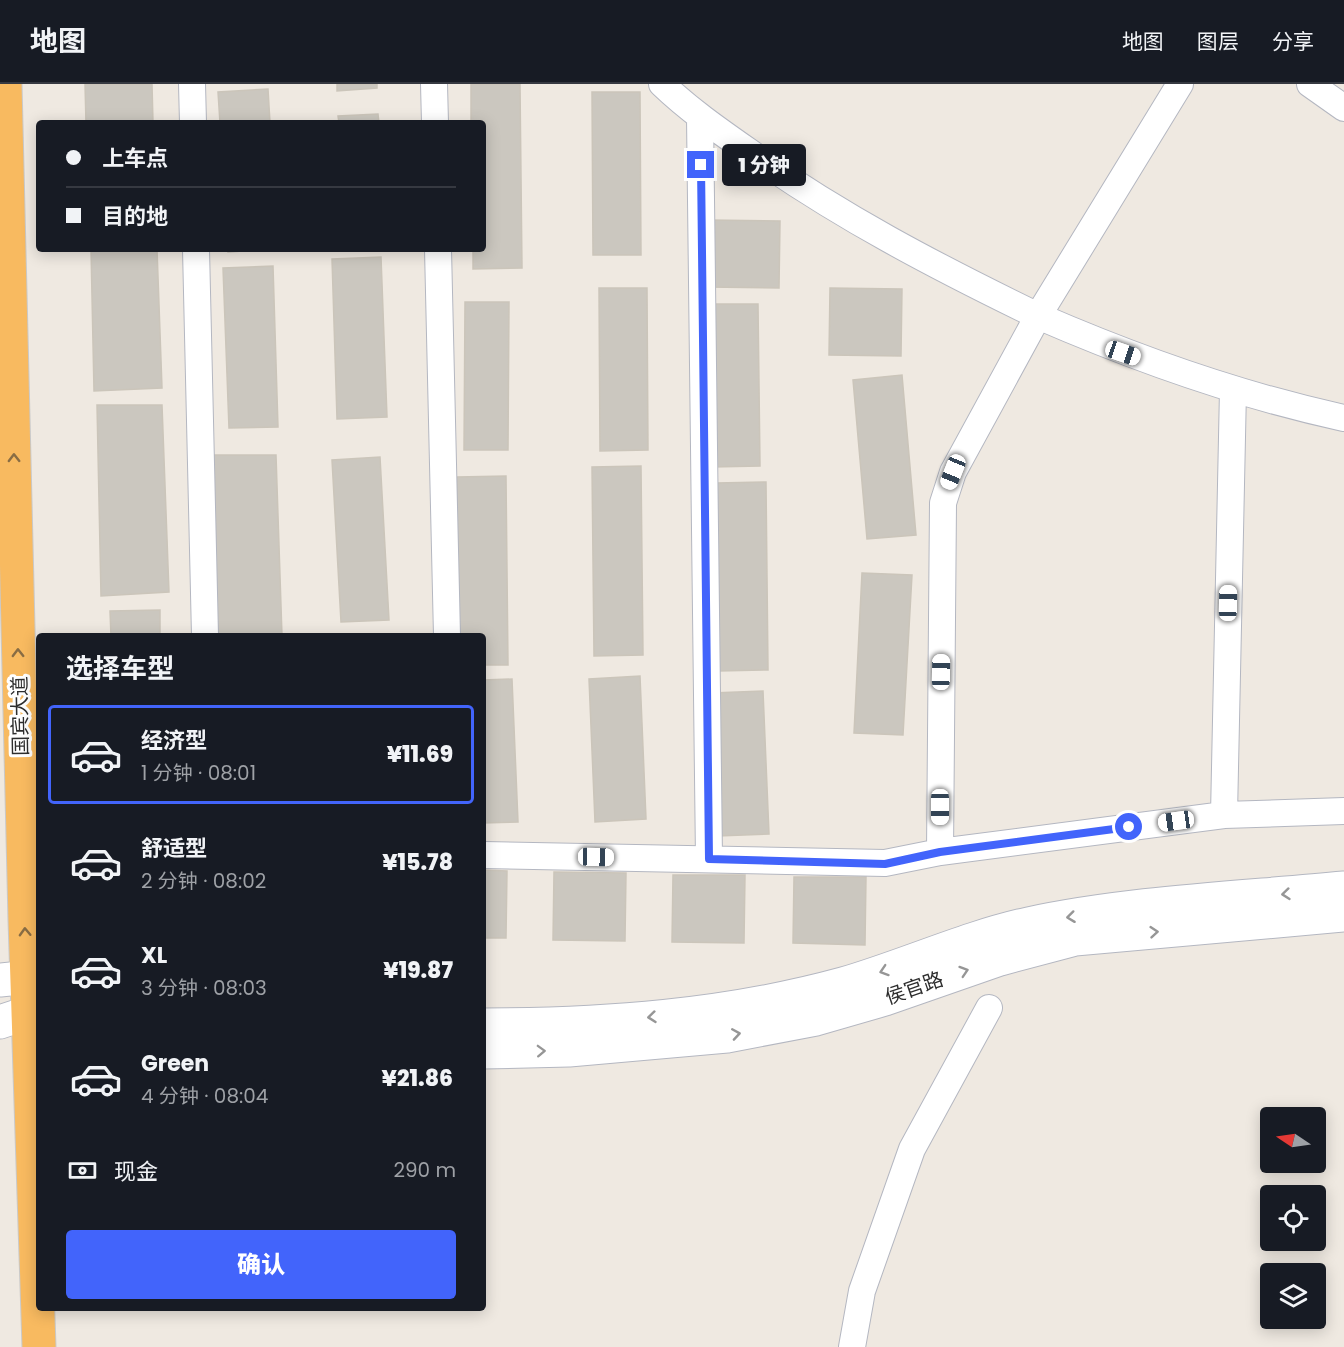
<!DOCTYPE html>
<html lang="zh">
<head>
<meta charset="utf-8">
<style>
	:root { --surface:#171b24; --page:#242831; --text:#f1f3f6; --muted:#9ea1a6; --line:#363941; --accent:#4264fb }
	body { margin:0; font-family:Poppins,"Noto Sans SC",sans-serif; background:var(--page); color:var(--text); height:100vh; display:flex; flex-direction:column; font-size:22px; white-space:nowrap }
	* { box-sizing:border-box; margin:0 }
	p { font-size:20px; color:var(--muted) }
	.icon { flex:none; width:33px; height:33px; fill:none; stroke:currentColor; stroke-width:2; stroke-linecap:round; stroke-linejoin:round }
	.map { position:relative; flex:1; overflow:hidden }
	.side { position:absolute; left:36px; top:549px; width:450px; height:678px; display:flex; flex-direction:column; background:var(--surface); border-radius:6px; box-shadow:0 3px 15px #0003 }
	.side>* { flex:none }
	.guide { position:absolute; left:36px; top:36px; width:450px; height:132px; border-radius:6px; box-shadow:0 3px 15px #0003; display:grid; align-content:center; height:132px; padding:0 30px; background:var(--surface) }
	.needle { width:39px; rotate:283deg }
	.controls { position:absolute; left:1260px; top:1023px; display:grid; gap:12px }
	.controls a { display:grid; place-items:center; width:66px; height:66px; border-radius:6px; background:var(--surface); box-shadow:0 3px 15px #0003; font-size:30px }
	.end { position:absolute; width:27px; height:27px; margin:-14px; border:8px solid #4264fb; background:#fff; box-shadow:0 0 0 3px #fff }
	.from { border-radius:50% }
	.bubble { position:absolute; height:42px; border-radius:6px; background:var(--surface); box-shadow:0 3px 15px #0003; font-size:20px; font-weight:800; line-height:42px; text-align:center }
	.car { position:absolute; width:18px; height:36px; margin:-18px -9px; border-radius:8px; box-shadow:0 0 4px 2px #0007; background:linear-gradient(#fff 24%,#345 0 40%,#fff 0 76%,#345 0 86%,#fff 0) }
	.guide b { display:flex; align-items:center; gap:21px; height:57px; font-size:22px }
	.guide b+b { border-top:2px solid var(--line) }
	.guide i { width:15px; height:15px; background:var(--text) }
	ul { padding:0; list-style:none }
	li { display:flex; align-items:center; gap:18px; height:99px; margin:0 12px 9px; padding:0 18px; border:3px solid transparent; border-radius:6px }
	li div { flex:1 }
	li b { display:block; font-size:22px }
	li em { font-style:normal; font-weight:800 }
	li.on { border-color:var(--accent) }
	li>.icon { width:54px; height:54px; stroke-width:1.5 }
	h2 { padding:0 30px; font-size:27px; line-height:72px }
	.pay { display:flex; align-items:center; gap:15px; height:66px; padding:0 30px; font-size:22px }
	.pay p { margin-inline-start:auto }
	.action { display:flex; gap:12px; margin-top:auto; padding:12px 30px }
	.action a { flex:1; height:69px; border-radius:6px; background:var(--accent); color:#fff; font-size:24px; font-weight:800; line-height:69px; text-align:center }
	header { display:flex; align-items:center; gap:36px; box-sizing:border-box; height:84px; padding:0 30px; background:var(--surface); border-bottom:2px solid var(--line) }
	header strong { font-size:28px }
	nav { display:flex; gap:33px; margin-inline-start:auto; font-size:21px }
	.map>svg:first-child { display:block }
	.building { fill:#cbc7bf; stroke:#cbc5ba; stroke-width:1.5 }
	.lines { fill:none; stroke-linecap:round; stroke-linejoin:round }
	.minor-casing { stroke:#b4b7c1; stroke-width:28 }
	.secondary-casing { stroke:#b4b7c1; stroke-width:35 }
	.trunk-casing { stroke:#c9c9c9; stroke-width:35 }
	.minor { stroke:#fff; stroke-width:26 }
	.secondary { stroke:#fff; stroke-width:33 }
	.trunk { stroke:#f8ba60; stroke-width:33 }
	.oneway { stroke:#896d44 }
	.oneway2 { stroke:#969696 }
	.route { stroke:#4264fb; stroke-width:8 }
	.labels { text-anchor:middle; stroke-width:6; stroke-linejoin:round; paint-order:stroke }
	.street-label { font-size:20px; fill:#2e2e2e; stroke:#fff }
</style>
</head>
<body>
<header>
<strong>地图</strong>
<nav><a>地图</a><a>图层</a><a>分享</a></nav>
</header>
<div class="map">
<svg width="1344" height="1263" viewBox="0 0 1344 1263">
	<rect width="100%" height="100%" fill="#efe9e1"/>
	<path class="building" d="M85 0H152L153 39H86Z
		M337 0H377V4L337 7Z
		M471 0H520L522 184 473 185V165H483V39H471Z
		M268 5 270 39H220L218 8Z
		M592 8H640L641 171H593Z
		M378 30 379 39H339L338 32Z
		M708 136 780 137 779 204 707 203Z
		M91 165H157L162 304 94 307Z
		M228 165H273L228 168Z
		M381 173 387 333 337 335 332 175Z
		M273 182 278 343 229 344 223 184Z
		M599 204H647L648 366 600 367Z
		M830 204 902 205 901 272 829 271Z
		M465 218H509L508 366H464Z
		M711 220H758L760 382 712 383Z
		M902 291 916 451 867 455 853 296Z
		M97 321H162L169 508 101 512Z
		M211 371H276L282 552H214Z
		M380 373 389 536 341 538 332 376Z
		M641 382 643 571 594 572 592 383Z
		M506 392 508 581H483V552H458L457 393Z
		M766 398 768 586 719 587 717 399Z
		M862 489 912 491 903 651 854 649Z
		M160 526V552H111L110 527Z
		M640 592 646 735 595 738 589 595Z
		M512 595 518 738 483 739V596Z
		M763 607 769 750 718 752 712 609Z
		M483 786 507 787 506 854H483Z
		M554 788 626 789 625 857 553 856Z
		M673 791H745L744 859 672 858Z
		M794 793H866L865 861 793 859Z"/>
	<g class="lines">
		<defs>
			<path id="minor" d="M192 0 193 39
				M434 0 435 39
				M662 0C688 25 718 46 748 67 839 132 937 183 1038 232L1180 0
				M1310 0 1344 24
				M700 33 709 775
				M196 165 205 552
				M438 165 447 552
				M1224 731 1233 306
				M940 768 943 419 953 388 1038 232C1137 275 1238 311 1344 334
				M483 771 885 779 940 768 1224 731 1344 727
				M852 1263 862 1207 912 1065 989 924"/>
			<path id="secondary" d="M0 896 39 892
				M0 938 39 925
				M483 941C604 941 726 932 843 900 905 882 965 854 1028 840 1131 818 1240 814 1344 804
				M483 968 569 966 727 952 816 935 885 915 1000 875 1075 855 1344 831"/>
			<path id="trunk" d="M5 0 25 836 39 1263"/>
		</defs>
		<use href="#minor" class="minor-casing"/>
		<use href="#secondary" class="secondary-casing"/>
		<use href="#trunk" class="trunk-casing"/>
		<use href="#minor" class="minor"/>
		<use href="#secondary" class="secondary"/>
		<use href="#trunk" class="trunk"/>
	</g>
	<defs><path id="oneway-chevron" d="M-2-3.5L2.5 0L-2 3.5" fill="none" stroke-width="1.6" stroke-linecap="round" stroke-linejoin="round" transform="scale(1.5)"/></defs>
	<g class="oneway">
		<use href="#oneway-chevron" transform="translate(14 374) rotate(-91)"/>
		<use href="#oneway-chevron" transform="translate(18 569) rotate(-91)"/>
		<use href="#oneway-chevron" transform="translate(25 848) rotate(-92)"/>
	</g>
	<g class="oneway2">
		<use href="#oneway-chevron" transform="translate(1286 810) rotate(174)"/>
		<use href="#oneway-chevron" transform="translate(1071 833) rotate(173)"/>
		<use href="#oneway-chevron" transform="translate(1154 848) rotate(-5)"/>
		<use href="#oneway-chevron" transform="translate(884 887) rotate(162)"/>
		<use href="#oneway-chevron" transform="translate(964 887) rotate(-18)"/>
		<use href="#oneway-chevron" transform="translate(652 933) rotate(174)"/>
		<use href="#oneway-chevron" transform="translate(736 950) rotate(-9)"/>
		<use href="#oneway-chevron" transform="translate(541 967) rotate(-2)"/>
	</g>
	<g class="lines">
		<path class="route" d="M701 81 709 775 885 780 940 768 1129 743"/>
	</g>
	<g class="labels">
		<g class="street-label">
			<text transform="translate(20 632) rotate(-91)" y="7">国宾大道</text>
			<text transform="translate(914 904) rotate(-19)" y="7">侯官路</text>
		</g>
	</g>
</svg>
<div class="controls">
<a><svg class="needle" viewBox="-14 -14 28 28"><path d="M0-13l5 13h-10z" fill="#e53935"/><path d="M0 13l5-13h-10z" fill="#9ea1a6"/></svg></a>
<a><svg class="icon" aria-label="locate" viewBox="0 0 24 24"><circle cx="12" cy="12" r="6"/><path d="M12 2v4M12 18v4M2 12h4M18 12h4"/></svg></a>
<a><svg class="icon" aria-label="layers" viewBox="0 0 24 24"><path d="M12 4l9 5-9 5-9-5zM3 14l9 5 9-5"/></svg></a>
</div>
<i class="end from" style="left:1129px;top:743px"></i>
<i class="end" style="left:701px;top:81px"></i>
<div class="bubble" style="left:722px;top:60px;width:84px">1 分钟</div>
<i class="car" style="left:1123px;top:269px;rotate:109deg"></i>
<i class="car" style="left:953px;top:388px;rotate:202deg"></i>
<i class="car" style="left:1228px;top:519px;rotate:1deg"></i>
<i class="car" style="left:941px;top:588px;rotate:1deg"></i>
<i class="car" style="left:940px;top:723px;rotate:180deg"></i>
<i class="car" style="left:1176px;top:737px;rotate:262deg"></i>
<i class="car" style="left:596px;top:773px;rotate:91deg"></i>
<div class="guide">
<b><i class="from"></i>上车点</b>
<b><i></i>目的地</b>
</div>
<section class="side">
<h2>选择车型</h2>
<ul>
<li class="on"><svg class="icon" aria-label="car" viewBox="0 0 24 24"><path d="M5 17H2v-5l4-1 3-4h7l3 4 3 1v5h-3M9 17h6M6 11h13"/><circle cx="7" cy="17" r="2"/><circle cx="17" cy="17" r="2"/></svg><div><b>经济型</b><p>1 分钟 · 08:01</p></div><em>¥11.69</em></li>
<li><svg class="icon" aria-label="car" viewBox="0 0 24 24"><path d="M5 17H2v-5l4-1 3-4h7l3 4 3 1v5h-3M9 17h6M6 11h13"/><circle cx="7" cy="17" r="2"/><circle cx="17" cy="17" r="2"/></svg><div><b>舒适型</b><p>2 分钟 · 08:02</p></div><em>¥15.78</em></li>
<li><svg class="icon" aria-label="car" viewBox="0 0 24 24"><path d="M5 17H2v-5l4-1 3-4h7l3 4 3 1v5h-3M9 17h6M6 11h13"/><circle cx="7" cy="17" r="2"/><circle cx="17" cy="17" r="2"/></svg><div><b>XL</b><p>3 分钟 · 08:03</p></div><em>¥19.87</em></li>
<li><svg class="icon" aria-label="car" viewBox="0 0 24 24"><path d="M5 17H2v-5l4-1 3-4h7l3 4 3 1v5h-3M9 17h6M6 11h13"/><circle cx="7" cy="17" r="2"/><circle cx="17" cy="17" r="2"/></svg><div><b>Green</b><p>4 分钟 · 08:04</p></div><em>¥21.86</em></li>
</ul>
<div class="pay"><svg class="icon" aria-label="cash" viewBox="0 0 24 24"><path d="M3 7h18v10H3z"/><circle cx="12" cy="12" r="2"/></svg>现金<p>290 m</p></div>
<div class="action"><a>确认</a></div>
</section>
</div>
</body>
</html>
